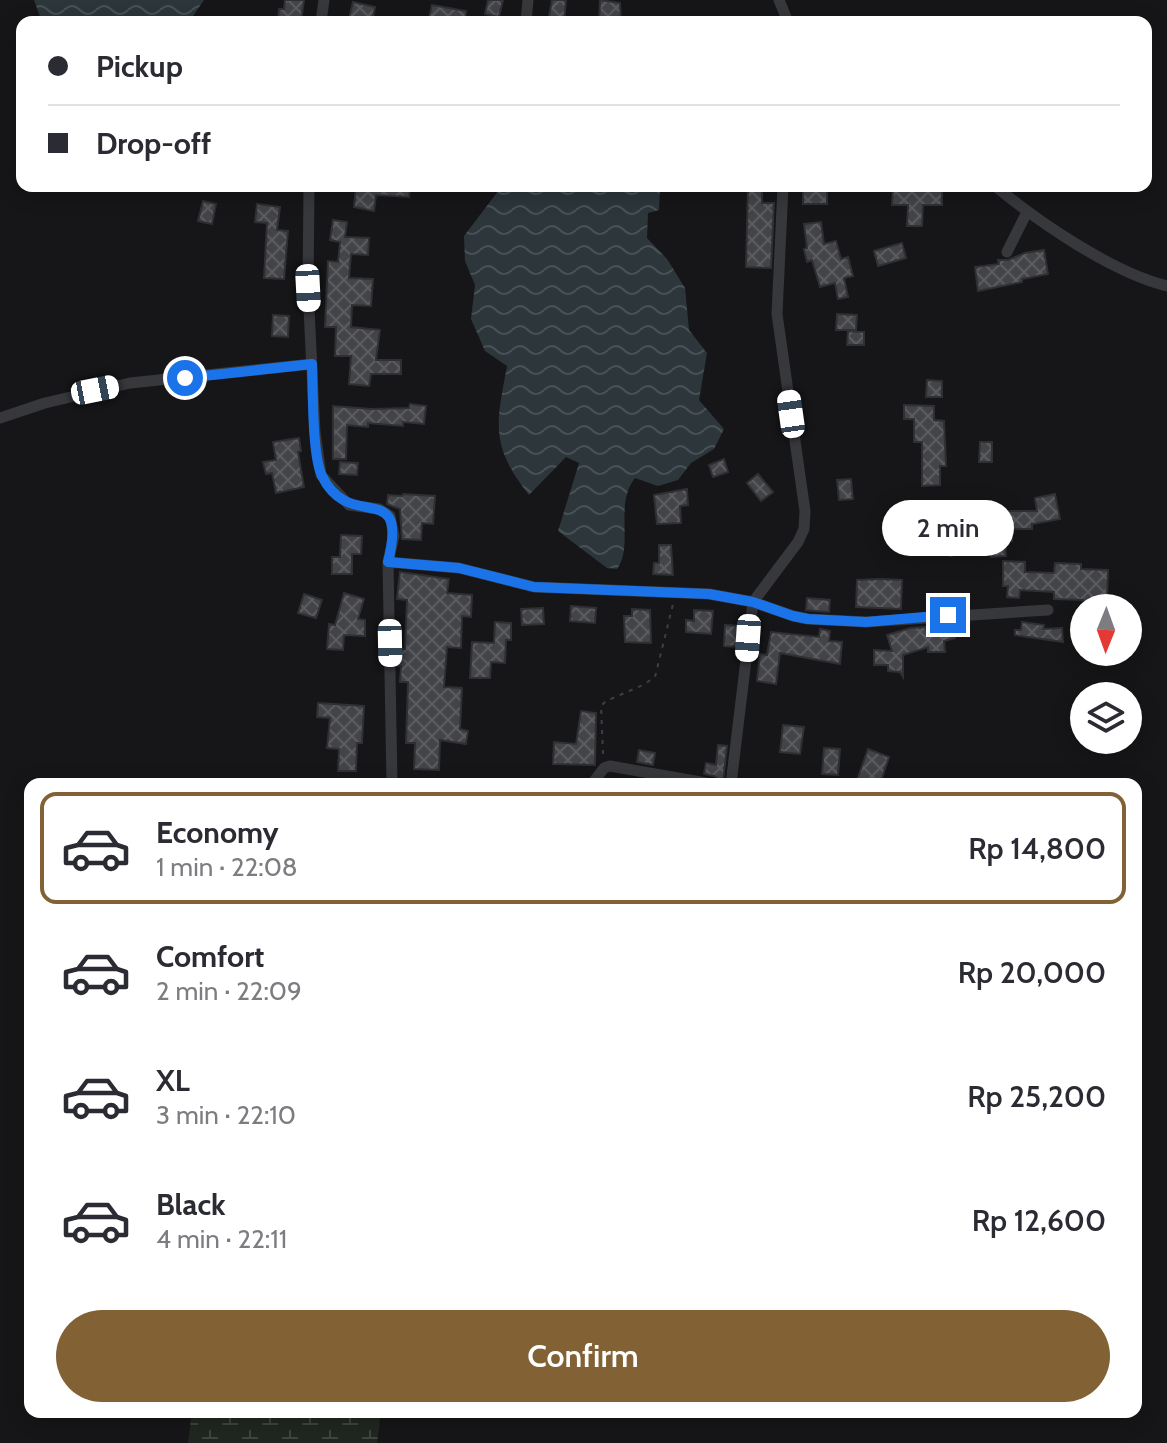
<!DOCTYPE html>
<html lang="en">
<head>
<meta charset="utf-8">
<style>
	:root { --surface:#fff; --page:#f2f2f3; --text:#2b2b33; --muted:#7c7c81; --line:#e1e1e2; --accent:#826135 }
	body { margin:0; font-family:Cabin,sans-serif; background:var(--page); color:var(--text); height:100vh; display:flex; flex-direction:column; font-size:30px; white-space:nowrap }
	* { box-sizing:border-box; margin:0 }
	p { font-size:26px; color:var(--muted) }
	.icon { flex:none; width:44px; height:44px; fill:none; stroke:currentColor; stroke-width:2; stroke-linecap:round; stroke-linejoin:round }
	.map { position:relative; flex:1; overflow:hidden }
	.drawer { position:absolute; left:24px; top:778px; width:1118px; height:640px; display:flex; flex-direction:column; background:var(--surface); border-radius:16px; box-shadow:0 4px 20px #0003 }
	.drawer>* { flex:none }
	.guide { position:absolute; left:16px; top:16px; width:1136px; height:176px; border-radius:16px; box-shadow:0 4px 20px #0003; display:grid; align-content:center; height:176px; padding:0 32px; background:var(--surface) }
	.needle { width:52px; rotate:181deg }
	.controls { position:absolute; left:1070px; top:594px; display:grid; gap:16px }
	.controls a { display:grid; place-items:center; width:72px; height:72px; border-radius:50%; background:var(--surface); box-shadow:0 4px 20px #0003; font-size:40px }
	.end { position:absolute; width:36px; height:36px; margin:-18px; border:10px solid #1a73e8; background:#fff; box-shadow:0 0 0 4px #fff }
	.from { border-radius:50% }
	.bubble { position:absolute; height:56px; border-radius:28px; background:var(--surface); box-shadow:0 4px 20px #0003; font-size:26px; font-weight:600; line-height:56px; text-align:center }
	.car { position:absolute; width:24px; height:48px; margin:-24px -12px; border-radius:10px; box-shadow:0 0 6px 2px #0007; background:linear-gradient(#fff 24%,#345 0 40%,#fff 0 76%,#345 0 86%,#fff 0) }
	.guide b { display:flex; align-items:center; gap:28px; height:76px; font-size:30px }
	.guide b+b { border-top:2px solid var(--line) }
	.guide i { width:20px; height:20px; background:var(--text) }
	ul { padding:14px 0 0; list-style:none }
	li { display:flex; align-items:center; gap:24px; height:112px; margin:0 16px 12px; padding:0 16px; border:4px solid transparent; border-radius:16px }
	li div { flex:1 }
	li b { display:block; font-size:30px }
	li em { font-style:normal; font-weight:600 }
	li.active { border-color:var(--accent) }
	li>.icon { width:72px; height:72px; stroke-width:1.5 }
	.action { display:flex; gap:16px; margin-top:auto; padding:16px 32px }
	.action a { flex:1; height:92px; border-radius:48px; background:var(--accent); color:#fff; font-size:32px; font-weight:600; line-height:92px; text-align:center }
	.map>svg:first-child { display:block }
	.wetland { fill:url(#wetland-marsh) }
	.water { fill:url(#water-waves) }
	.building { fill:url(#building-cross-hatch); stroke:#303034; stroke-width:2 }
	.lines { fill:none; stroke-linecap:round; stroke-linejoin:round }
	.path { stroke:#3d3f43; stroke-width:2; stroke-dasharray:4 6; stroke-linecap:butt }
	.minor { stroke:#37383c; stroke-width:11 }
	.route { stroke:#1a73e8; stroke-width:10 }
</style>
</head>
<body>
<div class="map">
<svg width="1167" height="1443" viewBox="0 0 1167 1443">
	<defs>
		<pattern id="wetland-marsh" width="20" height="14" patternUnits="userSpaceOnUse" patternTransform="scale(2)"><rect width="20" height="14" fill="#202720"/><path d="M1 5h8M5 5V1M11 12h8M15 12V8" fill="none" stroke="#3e443e"/></pattern>
		<pattern id="water-waves" width="16" height="10" patternUnits="userSpaceOnUse" patternTransform="scale(2)"><rect width="16" height="10" fill="#2c363b"/><path d="M0 5q4-4 8 0t8 0" fill="none" stroke="#485155"/></pattern>
		<pattern id="building-cross-hatch" width="8" height="8" patternUnits="userSpaceOnUse" patternTransform="scale(2)"><rect width="8" height="8" fill="#424448"/><path d="M0 0l8 8M0 8l8-8" fill="none" stroke="#5a5c60"/></pattern>
	</defs>
	<rect width="100%" height="100%" fill="#161618"/>
	<path class="wetland" d="M192 1412H381L377 1443H188Z"/>
	<path class="water" d="M34 0H204L189 22H42Z
		M502 186H658L660 189 659 210 648 213 647 238 667 259 685 288 689 330 707 353 699 400 724 429 714 449 691 463 678 480 658 486 635 478C614 504 634 547 617 569L607 568 558 531 579 463 566 457 529 495C490 445 496 425 507 366L485 351 471 319 475 285 465 261 464 236Z"/>
	<path class="building" d="M285 0H304L301 22 278 21 279 9H284Z
		M488 0H503L499 17 485 14Z
		M552 0H566L564 22H548Z
		M600 0 620 3 621 22H599Z
		M353 2 375 7 372 22 349 19Z
		M432 5 466 11 465 22H428Z
		M356 186H410L409 197 376 195 374 211 354 207Z
		M748 186H762V203H774L771 268 746 267Z
		M827 186V204H803V187Z
		M893 186H942V205H923L922 226H907L908 205H892Z
		M203 201 216 204 212 224 198 221Z
		M257 204 280 207 277 230 288 231 284 279 264 278 267 223 255 222Z
		M333 220 347 222 345 237 369 238 368 255 351 254 349 278 373 279 371 306 352 305 351 327 380 330 376 360H401V374H371L369 386 349 384 351 356H335L336 327H325L328 261 338 262 340 242 330 240Z
		M821 222 824 244 836 241 841 259 848 257 853 276 844 278 848 297 838 299 835 283 820 287 812 260 807 262 804 249 807 248 804 224Z
		M902 243 906 258 878 266 874 251Z
		M1044 250 1048 274 1022 279V282L978 291 975 267 999 264 998 260H1008L1025 253Z
		M837 314 857 315 856 330H836Z
		M273 315 289 316 288 337 272 336Z
		M848 331 864 332V345H847Z
		M927 380 942 381V397H926Z
		M410 404 426 406 424 424 403 422V426L368 423V427L347 425 346 459H333V406L372 409 409 408Z
		M904 405 934 406V420L944 421 946 466H940V485L922 486V442H914V419H904Z
		M299 438 301 451 298 452 304 487 276 493 272 473 266 474 263 462 276 460 273 442Z
		M980 442H992V462H979Z
		M724 459 728 472 713 477 709 465Z
		M340 462 358 463 357 475 339 474Z
		M758 474 773 492 761 501 747 483Z
		M851 479 853 499 839 500 837 480Z
		M687 489 688 505 680 506 681 523 657 524 654 495Z
		M403 494 435 496 433 524 422 523 421 540 402 539 400 509 387 504 388 495 402 496Z
		M1055 494 1060 519 1032 524V529H1012V541H1005L1006 556 991 557 990 547 950 556 943 526 964 521 965 528 1005 525V511H1037L1035 498Z
		M341 535 362 536 361 554H352V574H332V557H340Z
		M659 545H671L673 575 653 574 654 563H659Z
		M1003 561 1025 562V572L1054 573 1055 563 1081 564V569L1108 570 1107 598H1121V608L1083 605V600L1054 599V592L1020 590 1019 598 1007 597 1008 586H1003Z
		M400 572 449 579 447 593 472 595 471 617 462 616 461 648 447 647 444 687 462 688 460 729 468 731 466 744 440 740 439 770 414 769 415 743H406L408 682H400L401 666H398V649H405L407 600 397 599Z
		M879 579 902 580 901 609 856 607 857 580Z
		M344 593 364 599 358 619 365 620V636L344 635 343 650 327 649 329 624 335 625Z
		M304 594 322 600 316 618 298 613Z
		M807 598 830 600 829 612 806 610Z
		M571 606 596 608 595 623 570 621Z
		M543 608 544 624 522 625 521 609Z
		M632 609 650 610 651 643 625 642 624 616H632Z
		M694 610 713 611 711 634 686 632V620L694 621Z
		M495 622 511 623V640H506L505 663 491 662 490 678H470L472 642 494 643Z
		M1022 622 1044 625 1043 629 1062 628 1063 642 1015 635V630H1021Z
		M725 625 742 626 739 647 724 646Z
		M925 627 929 636 955 635V638L944 641 945 652H928V647L903 655V677L900 672 888 671V665H874V650L892 651 887 635 911 628Z
		M820 629 830 631 829 641 842 642 840 664 780 653 776 684 757 681 760 654 767 655 771 632 819 637Z
		M318 703 364 706 362 743H357L356 771H338L339 749 327 748 330 718 317 717Z
		M581 711 596 713 595 765 553 764 554 742 576 744Z
		M783 725 804 727 800 754 780 752Z
		M718 745 727 746 723 782 714 776 704 774 706 763 716 765Z
		M824 748 840 749 838 775 822 774Z
		M868 749 889 757 880 784H869L857 780Z
		M639 750 655 753 653 765 637 762Z"/>
	<g class="lines">
		<path class="path" d="M603 754 601 706 606 701 643 685 655 677 673 604"/>
		<path class="minor" d="M779 0 788 22
			M321 22 324 0
			M526 22 528 0
			M309 186 308 288 315 432 321 475 349 505 379 509 390 516 394 536 388 562 392 784
			M995 186C1039 222 1111 272 1167 286
			M1007 252 1027 212
			M0 418 45 403 130 383 312 364
			M388 562 459 568 534 587 709 594 753 602 793 616 808 619 866 622 1048 610
			M592 784 604 768 610 766 712 784
			M731 784 753 602 798 542 804 529 805 511 777 314 783 186"/>
	</g>
	<g class="lines">
		<path class="route" d="M185 378 312 364C313 389 312 456 322 476 350 534 409 476 388 562L459 568 534 587 709 594 753 602 793 616 808 619 866 622 948 615"/>
	</g>
</svg>
<div class="controls">
<a><svg class="needle" viewBox="-14 -14 28 28"><path d="M0-13l5 13h-10z" fill="#e53935"/><path d="M0 13l5-13h-10z" fill="#7c7c81"/></svg></a>
<a><svg class="icon" aria-label="layers" viewBox="0 0 24 24"><path d="M12 4l9 5-9 5-9-5zM3 14l9 5 9-5"/></svg></a>
</div>
<i class="end from" style="left:185px;top:378px"></i>
<i class="end" style="left:948px;top:615px"></i>
<div class="bubble" style="left:882px;top:500px;width:132px">2 min</div>
<i class="car" style="left:308px;top:288px;rotate:177deg"></i>
<i class="car" style="left:95px;top:390px;rotate:79deg"></i>
<i class="car" style="left:791px;top:414px;rotate:352deg"></i>
<i class="car" style="left:748px;top:638px;rotate:184deg"></i>
<i class="car" style="left:390px;top:643px;rotate:179deg"></i>
<div class="guide">
<b><i class="from"></i>Pickup</b>
<b><i></i>Drop-off</b>
</div>
<section class="drawer">
<ul>
<li class="active"><svg class="icon" aria-label="car" viewBox="0 0 24 24"><path d="M5 17H2v-5l4-1 3-4h7l3 4 3 1v5h-3M9 17h6M6 11h13"/><circle cx="7" cy="17" r="2"/><circle cx="17" cy="17" r="2"/></svg><div><b>Economy</b><p>1 min · 22:08</p></div><em>Rp 14,800</em></li>
<li><svg class="icon" aria-label="car" viewBox="0 0 24 24"><path d="M5 17H2v-5l4-1 3-4h7l3 4 3 1v5h-3M9 17h6M6 11h13"/><circle cx="7" cy="17" r="2"/><circle cx="17" cy="17" r="2"/></svg><div><b>Comfort</b><p>2 min · 22:09</p></div><em>Rp 20,000</em></li>
<li><svg class="icon" aria-label="car" viewBox="0 0 24 24"><path d="M5 17H2v-5l4-1 3-4h7l3 4 3 1v5h-3M9 17h6M6 11h13"/><circle cx="7" cy="17" r="2"/><circle cx="17" cy="17" r="2"/></svg><div><b>XL</b><p>3 min · 22:10</p></div><em>Rp 25,200</em></li>
<li><svg class="icon" aria-label="car" viewBox="0 0 24 24"><path d="M5 17H2v-5l4-1 3-4h7l3 4 3 1v5h-3M9 17h6M6 11h13"/><circle cx="7" cy="17" r="2"/><circle cx="17" cy="17" r="2"/></svg><div><b>Black</b><p>4 min · 22:11</p></div><em>Rp 12,600</em></li>
</ul>
<div class="action"><a>Confirm</a></div>
</section>
</div>
</body>
</html>
